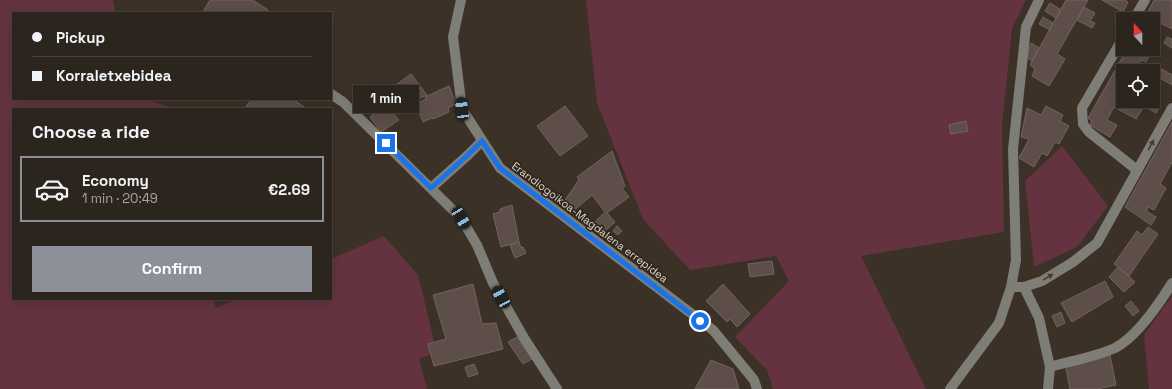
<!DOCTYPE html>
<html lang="en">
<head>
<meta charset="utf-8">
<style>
	:root { --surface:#2c251d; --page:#38312a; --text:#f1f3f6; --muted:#a6a5a4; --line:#48423b; --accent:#8c9099 }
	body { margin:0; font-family:"Space Grotesk",sans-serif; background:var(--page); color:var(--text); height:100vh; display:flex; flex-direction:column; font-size:15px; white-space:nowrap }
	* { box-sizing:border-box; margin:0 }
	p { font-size:13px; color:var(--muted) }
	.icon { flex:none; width:22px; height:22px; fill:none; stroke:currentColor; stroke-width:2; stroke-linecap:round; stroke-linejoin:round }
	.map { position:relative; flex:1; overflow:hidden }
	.panel { position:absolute; left:12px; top:108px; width:320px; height:192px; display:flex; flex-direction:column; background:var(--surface); border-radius:0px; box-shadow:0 4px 16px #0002,0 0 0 1px var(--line) }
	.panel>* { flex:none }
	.guide { position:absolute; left:12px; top:12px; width:320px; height:88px; border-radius:0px; box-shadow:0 4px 16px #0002,0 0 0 1px var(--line); display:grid; align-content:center; height:88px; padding:0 20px; background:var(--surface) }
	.needle { width:26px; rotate:339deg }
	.buttons { position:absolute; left:1116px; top:12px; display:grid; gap:8px }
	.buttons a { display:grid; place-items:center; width:44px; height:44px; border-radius:0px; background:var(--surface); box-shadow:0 4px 16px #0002,0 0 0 1px var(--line); font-size:20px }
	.end { position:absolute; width:18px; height:18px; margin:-9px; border:5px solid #1a73e8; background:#fff; box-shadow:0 0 0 2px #fff }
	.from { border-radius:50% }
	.bubble { position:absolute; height:28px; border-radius:0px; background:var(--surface); box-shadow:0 4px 16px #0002,0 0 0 1px var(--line); font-size:13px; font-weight:700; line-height:28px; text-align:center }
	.car { position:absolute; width:12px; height:24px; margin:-12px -6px; border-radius:5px; box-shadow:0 0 3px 1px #0007; background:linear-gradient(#222 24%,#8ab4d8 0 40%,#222 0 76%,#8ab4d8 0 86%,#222 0) }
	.guide b { display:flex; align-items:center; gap:14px; height:38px; font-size:15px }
	.guide b+b { border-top:1px solid var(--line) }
	.guide i { width:10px; height:10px; background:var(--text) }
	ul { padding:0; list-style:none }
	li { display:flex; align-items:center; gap:12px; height:66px; margin:0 8px 6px; padding:0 12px; border:2px solid transparent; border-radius:0px }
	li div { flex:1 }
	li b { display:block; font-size:15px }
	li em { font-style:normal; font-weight:700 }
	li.current { border-color:var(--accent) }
	li>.icon { width:36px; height:36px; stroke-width:1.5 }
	h2 { padding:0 20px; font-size:18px; line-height:48px }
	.cta { display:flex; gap:8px; margin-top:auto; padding:8px 20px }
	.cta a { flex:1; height:46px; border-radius:0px; background:var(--accent); color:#fff; font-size:16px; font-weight:700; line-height:46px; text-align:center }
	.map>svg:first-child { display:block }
	.green { fill:#653340 }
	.building { fill:#5e4e49; stroke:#73635e }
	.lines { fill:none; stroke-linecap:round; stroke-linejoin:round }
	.minor { stroke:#7e7d76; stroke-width:10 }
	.oneway { fill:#443c33 }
	.route { stroke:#1a73e8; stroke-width:5 }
	.labels { text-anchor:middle; stroke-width:3.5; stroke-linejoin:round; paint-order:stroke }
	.street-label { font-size:11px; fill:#ded8d1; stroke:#31271d }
</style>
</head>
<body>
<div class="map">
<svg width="1172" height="389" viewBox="0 0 1172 389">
	<rect width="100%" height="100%" fill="#3b3127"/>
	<path class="green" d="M0 0H113L116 13H13V99H144L177 109H13V299H213L216 308 236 299H331V259L384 236 418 275 437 353 419 358 427 389H0Z
		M586 0H1026L1012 29 1002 126 1004 232 861 256 926 389H773L767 370 735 337 789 281 776 256 690 270 643 219 597 103Z
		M1062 146 1108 206 1077 247 1034 267 1025 181Z
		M1172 296V389H1149L1144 335Z"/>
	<path class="building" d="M210 0H253L268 10 266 13H202Z
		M1066 0H1088L1057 54 1065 59 1049 86 1032 76 1035 69 1030 65Z
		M1102 0H1125L1128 2 1123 12Z
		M1154 0H1172V29L1160 23 1153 36V19H1144Z
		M1050 3 1061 10 1056 18 1045 11Z
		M1084 7 1095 13 1090 21 1095 23 1092 28 1077 20Z
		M1043 17 1053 23 1050 30 1039 24Z
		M1167 37 1172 39V48L1164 43Z
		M1031 43 1039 48 1032 61 1026 57Z
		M1153 45 1155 46 1146 62 1141 60 1137 68 1143 71H1123V101H1153L1160 105 1156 113 1144 106 1136 119 1114 107 1107 120 1117 125 1110 137 1090 125 1092 121 1088 118 1127 49H1153Z
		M1162 69 1172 75V85L1158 77 1153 83V74L1158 77Z
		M411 74 427 95 413 101 394 114 399 120 381 132 370 117 384 106 378 98Z
		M449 86 456 104 448 108 449 112 433 119 432 118 423 122 416 104 426 99 425 97Z
		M252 99H293L307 109H244Z
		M565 106 588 136 560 156 537 126Z
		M1046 106 1063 115 1060 121 1069 126 1059 144 1055 142 1047 156 1042 153 1034 167 1019 158 1029 139 1021 137 1027 108 1041 115Z
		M966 121 968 131 951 134 949 125Z
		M1172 122V162L1160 184 1166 188 1154 210 1148 207 1146 211 1156 217 1151 225 1125 207Z
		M612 151 625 186 622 188 629 197 607 213 615 222 602 234 593 224 605 212 592 195 571 213 562 204 579 180 577 177Z
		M512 205 519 242 501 247 493 214 500 212V209Z
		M617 226 622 231 618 235 613 231Z
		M1148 227 1158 234 1129 276 1114 264 1137 231 1142 235Z
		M519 242 521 248 523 247 526 253 515 258 510 245Z
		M772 261 774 274 750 277 748 264Z
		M1118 267 1135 282 1124 292 1109 277Z
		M1105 281 1113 297 1072 322 1061 303Z
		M473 284 482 324 496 323 503 349 434 366 428 344 446 339 433 295Z
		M723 284 750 314 737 327 730 319 727 322 706 301Z
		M1131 301 1139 311 1133 316 1125 306Z
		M1061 312 1065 323 1057 327 1052 316Z
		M517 337 532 359 523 364 508 342Z
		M1110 355 1116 385 1097 389H1070L1065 364Z
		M711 360 733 369 739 389H695Z
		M474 364 478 374 468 377 465 367Z"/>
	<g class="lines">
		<path class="minor" d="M461 0 453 37 462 109 500 168 713 330 754 380 757 389
			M1134 19 1145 0
			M1123 38 1082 108 1083 124 1089 132 1137 170
			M331 94 343 102 461 218 477 245 493 283 524 338 557 389
			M431 188 468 155 482 141
			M1011 287H1024L1042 281 1073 262 1097 243 1172 108
			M1024 287 1039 318 1050 367 1048 389
			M1050 367C1071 361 1095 357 1115 348 1138 336 1159 304 1172 283
			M950 389 999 323 1011 287 1016 260 1013 149 1026 27 1039 0"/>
	</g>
	<defs><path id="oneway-solid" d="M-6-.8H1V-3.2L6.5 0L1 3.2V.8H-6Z"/></defs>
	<g class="oneway">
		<use href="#oneway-solid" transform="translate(1151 145) rotate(-61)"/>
		<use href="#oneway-solid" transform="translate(1048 277) rotate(-31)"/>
	</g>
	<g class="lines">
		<path class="route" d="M386 143 431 188 468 155 482 141 500 168 700 321"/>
	</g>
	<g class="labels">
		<g class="street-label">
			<text transform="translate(590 222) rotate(37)" y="4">Erandiogoikoa-Magdalena errepidea</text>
		</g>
	</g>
</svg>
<div class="buttons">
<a><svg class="needle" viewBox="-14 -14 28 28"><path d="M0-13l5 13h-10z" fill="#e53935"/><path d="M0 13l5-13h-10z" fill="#a6a5a4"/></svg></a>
<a><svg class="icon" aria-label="locate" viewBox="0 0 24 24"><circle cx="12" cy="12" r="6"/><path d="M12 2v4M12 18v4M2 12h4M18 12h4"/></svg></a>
</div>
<i class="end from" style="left:700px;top:321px"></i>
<i class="end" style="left:386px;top:143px"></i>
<div class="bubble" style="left:353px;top:85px;width:66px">1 min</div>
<i class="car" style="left:462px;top:109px;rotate:352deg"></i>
<i class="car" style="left:461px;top:218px;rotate:149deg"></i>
<i class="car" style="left:501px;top:297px;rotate:331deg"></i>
<div class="guide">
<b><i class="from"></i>Pickup</b>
<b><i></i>Korraletxebidea</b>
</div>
<section class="panel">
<h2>Choose a ride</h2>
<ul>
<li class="current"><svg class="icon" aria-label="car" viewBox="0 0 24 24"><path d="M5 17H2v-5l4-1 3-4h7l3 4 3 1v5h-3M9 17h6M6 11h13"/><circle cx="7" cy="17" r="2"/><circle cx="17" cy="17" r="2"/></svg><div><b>Economy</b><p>1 min · 20:49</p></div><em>€2.69</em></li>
</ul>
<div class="cta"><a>Confirm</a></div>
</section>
</div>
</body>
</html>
